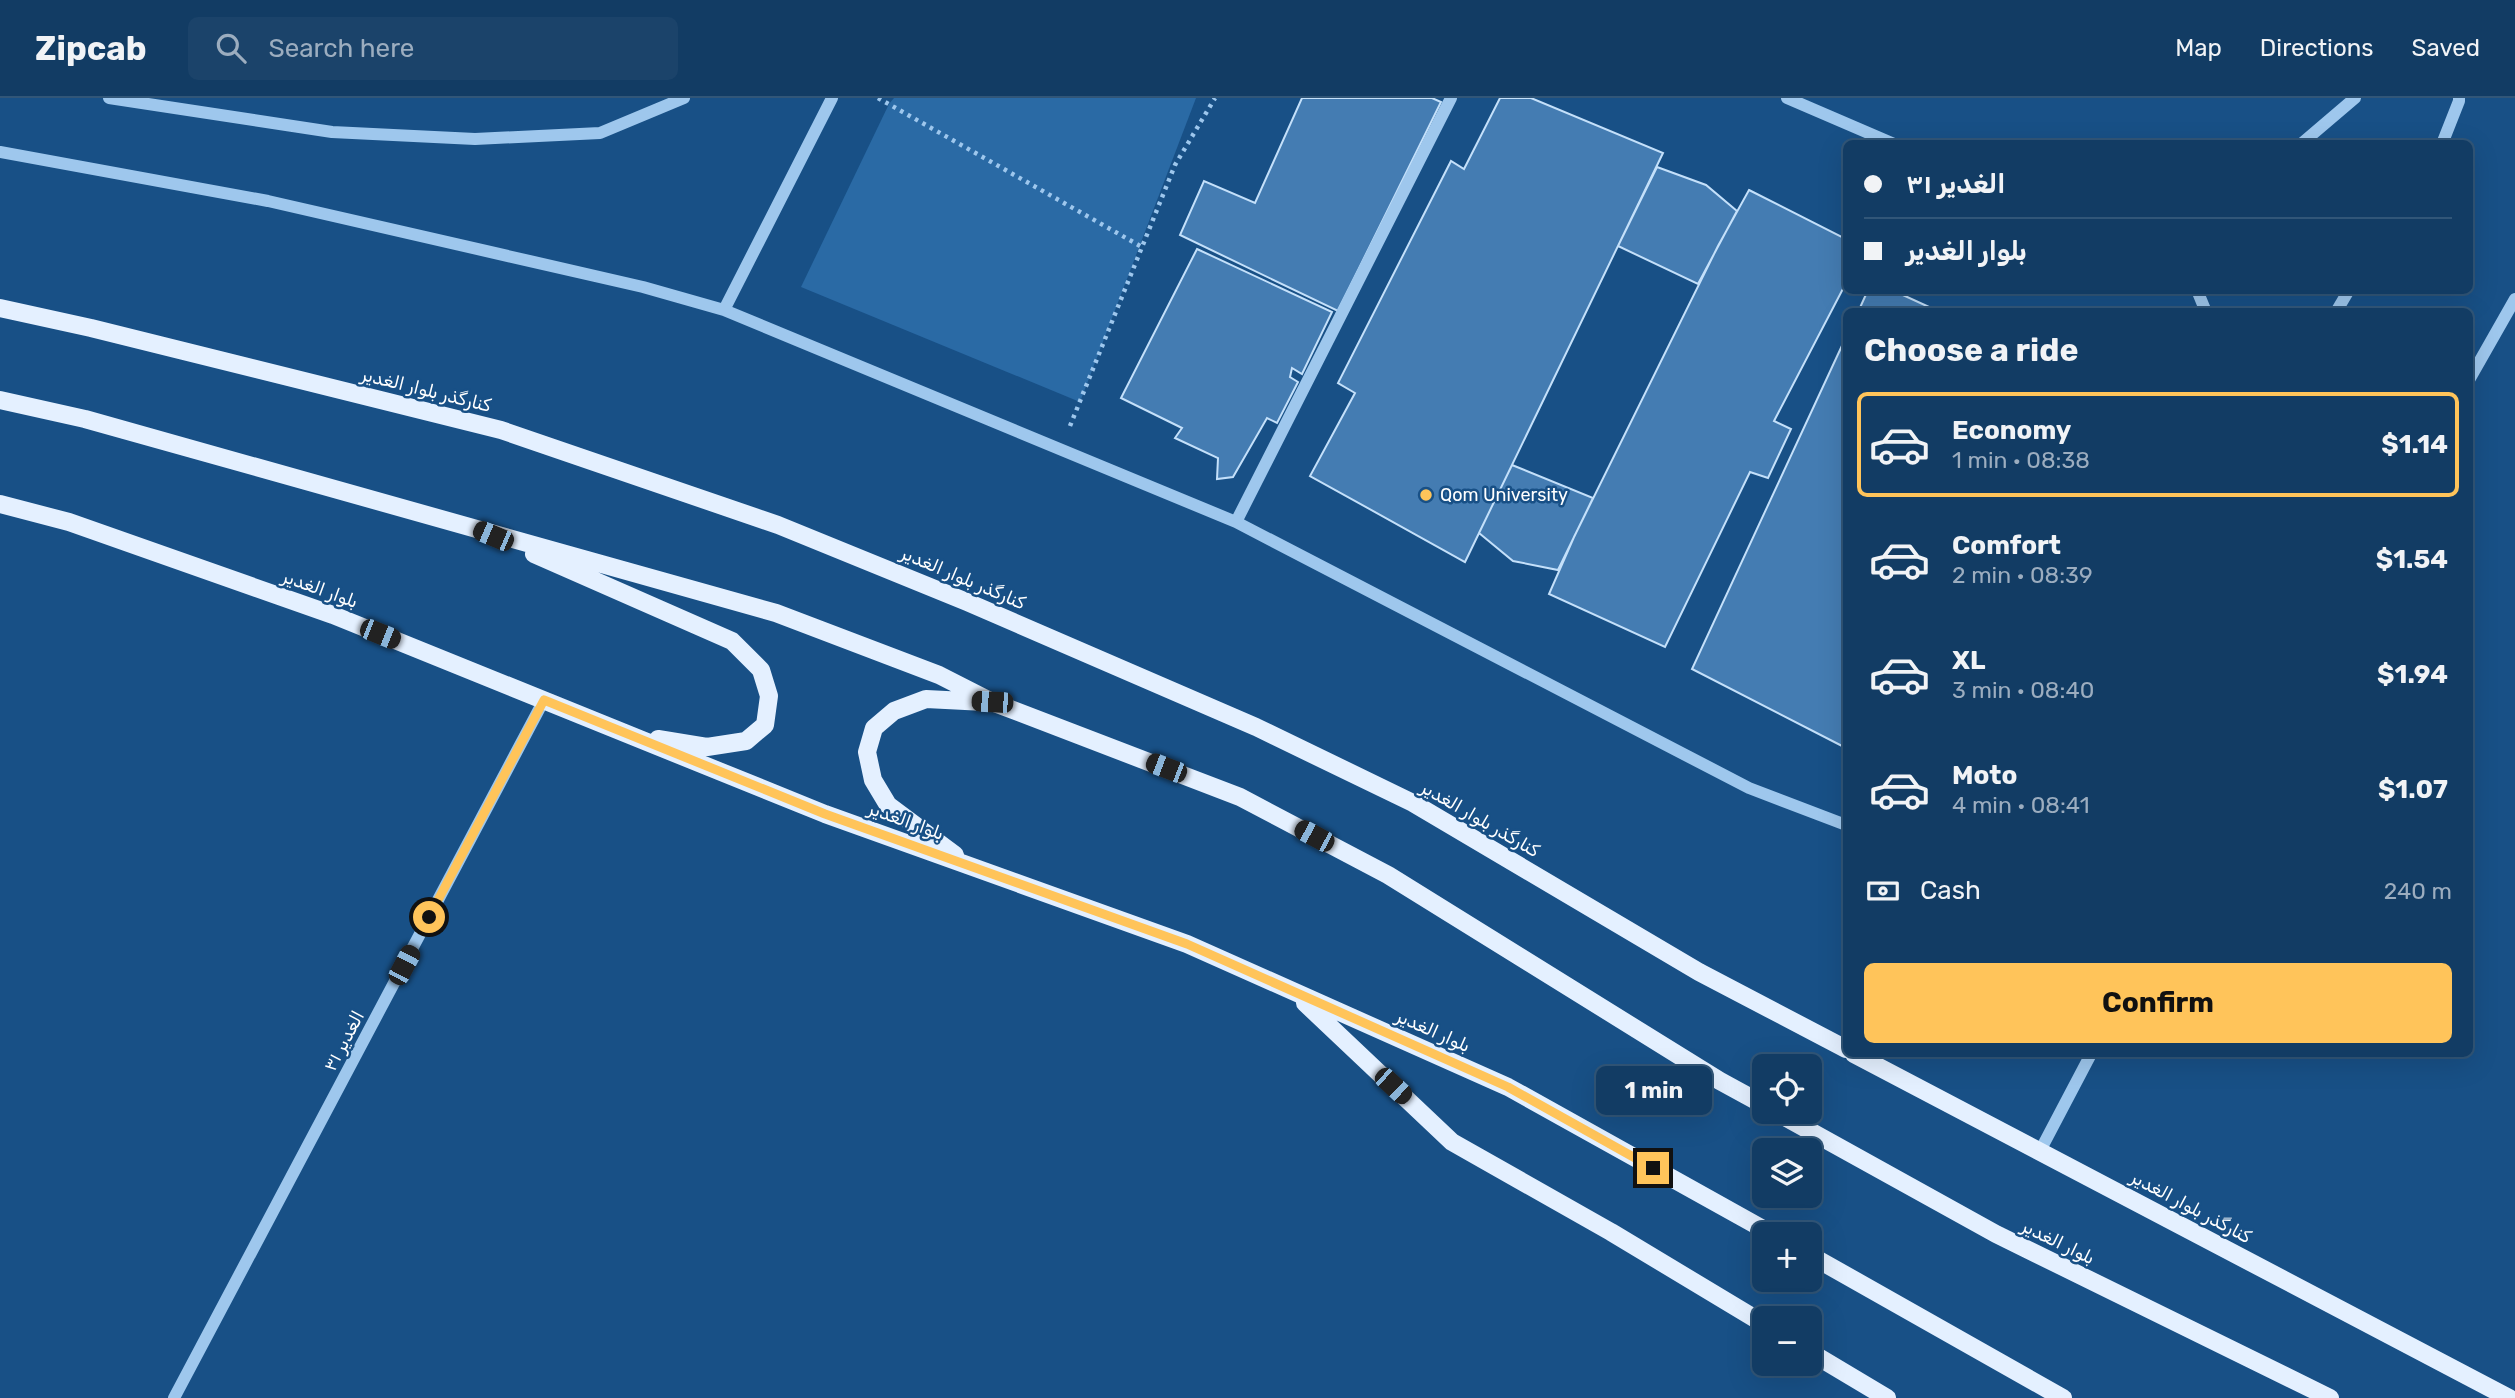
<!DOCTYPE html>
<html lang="en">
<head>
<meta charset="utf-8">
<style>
	:root { --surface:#123c64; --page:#1b436a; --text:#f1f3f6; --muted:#9cadbf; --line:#315678; --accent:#ffc45a }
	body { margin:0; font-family:Rubik,"Noto Naskh Arabic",sans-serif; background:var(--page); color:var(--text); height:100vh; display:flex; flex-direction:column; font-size:26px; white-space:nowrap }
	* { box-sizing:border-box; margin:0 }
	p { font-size:23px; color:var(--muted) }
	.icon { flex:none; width:38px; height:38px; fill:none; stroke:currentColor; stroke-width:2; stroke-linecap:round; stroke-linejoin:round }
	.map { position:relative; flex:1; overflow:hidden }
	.side { position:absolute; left:1843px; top:210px; width:630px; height:749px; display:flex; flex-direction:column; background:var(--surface); border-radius:10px; box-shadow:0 7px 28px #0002,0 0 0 2px var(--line) }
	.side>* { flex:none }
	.top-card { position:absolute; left:1843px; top:42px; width:630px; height:154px; border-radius:10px; box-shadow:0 7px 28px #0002,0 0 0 2px var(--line); display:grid; align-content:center; height:154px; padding:0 21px; background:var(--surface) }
	.controls { position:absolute; left:1752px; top:956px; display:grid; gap:14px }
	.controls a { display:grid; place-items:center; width:70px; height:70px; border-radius:10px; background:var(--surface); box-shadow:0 7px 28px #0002,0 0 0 2px var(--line); font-size:35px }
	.end { position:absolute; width:32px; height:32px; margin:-16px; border:9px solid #ffc45a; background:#111; box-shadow:0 0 0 4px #111 }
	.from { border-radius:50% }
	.bubble { position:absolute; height:49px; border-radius:10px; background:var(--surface); box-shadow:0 7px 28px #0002,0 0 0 2px var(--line); font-size:23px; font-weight:700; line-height:49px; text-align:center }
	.car { position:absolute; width:21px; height:42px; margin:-21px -10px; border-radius:9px; box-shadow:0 0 5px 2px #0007; background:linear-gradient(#222 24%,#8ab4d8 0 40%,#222 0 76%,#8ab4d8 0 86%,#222 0) }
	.top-card b { display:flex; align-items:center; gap:24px; height:66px; font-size:26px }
	.top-card b+b { border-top:2px solid var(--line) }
	.top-card i { width:18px; height:18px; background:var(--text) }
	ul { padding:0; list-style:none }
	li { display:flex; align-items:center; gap:21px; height:105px; margin:0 14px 10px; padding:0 7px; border:4px solid transparent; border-radius:10px }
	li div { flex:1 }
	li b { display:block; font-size:26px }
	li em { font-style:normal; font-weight:700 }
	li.on { border-color:var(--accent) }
	li>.icon { width:63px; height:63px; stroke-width:1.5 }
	h2 { padding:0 21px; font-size:32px; line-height:84px }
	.pay { display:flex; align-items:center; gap:18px; height:77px; padding:0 21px; font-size:26px }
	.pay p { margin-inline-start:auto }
	.cta { display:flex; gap:14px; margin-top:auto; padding:14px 21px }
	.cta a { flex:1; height:80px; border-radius:10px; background:var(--accent); color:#111; font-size:28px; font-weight:700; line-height:80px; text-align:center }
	header { display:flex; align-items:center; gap:42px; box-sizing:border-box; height:98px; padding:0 35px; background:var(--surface); border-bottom:2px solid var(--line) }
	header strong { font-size:33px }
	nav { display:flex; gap:38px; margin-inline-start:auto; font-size:24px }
	.search { width:490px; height:63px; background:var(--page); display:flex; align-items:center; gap:18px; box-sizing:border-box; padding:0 24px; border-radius:10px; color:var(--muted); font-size:26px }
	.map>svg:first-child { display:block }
	.green { fill:#2a6aa5 }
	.building { fill:#447cb2; stroke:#c4e0fa; stroke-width:2 }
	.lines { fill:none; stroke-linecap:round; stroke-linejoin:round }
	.path { stroke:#9ec7ed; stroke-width:4.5; stroke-dasharray:3.5 5; stroke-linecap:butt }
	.minor { stroke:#9ec7ed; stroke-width:12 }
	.major { stroke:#e4f0ff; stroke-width:18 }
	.route { stroke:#ffc45a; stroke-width:9 }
	.poi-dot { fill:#ffc45a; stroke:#185086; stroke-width:2.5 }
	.labels { text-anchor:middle; stroke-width:5; stroke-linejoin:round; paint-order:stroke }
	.street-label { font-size:18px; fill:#fff; stroke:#185086 }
	.poi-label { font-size:18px; fill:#fff; stroke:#185086; text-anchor:start }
</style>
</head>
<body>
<header>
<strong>Zipcab</strong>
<div class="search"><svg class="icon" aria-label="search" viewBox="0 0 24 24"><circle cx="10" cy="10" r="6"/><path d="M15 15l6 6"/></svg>Search here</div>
<nav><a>Map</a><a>Directions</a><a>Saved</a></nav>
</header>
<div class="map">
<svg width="2515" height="1300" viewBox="0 0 2515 1300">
	<rect width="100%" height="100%" fill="#185086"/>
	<path class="green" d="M894 0H1196L1080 304 801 189 889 6Z"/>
	<path class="building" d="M1302 0H1432L1441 4 1338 213 1180 137 1204 83 1255 105Z
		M1500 0H1531L1663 55 1465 464 1310 378 1355 295 1338 285 1451 63 1464 71Z
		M1657 69 1706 87 1737 113 1698 186 1618 148Z
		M1749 92 1846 141V185L1774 323 1791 331 1768 380 1750 374 1665 549 1549 496 1574 439 1718 148Z
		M1197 151 1332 214 1302 276 1292 270 1290 279 1298 284 1277 325 1267 320 1233 379 1217 381 1218 360 1175 340 1182 330 1121 300Z
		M1868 192H1892L1940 214H1858Z
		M1846 239V650L1692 571Z
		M1512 367 1593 400 1558 472 1513 463 1479 435Z"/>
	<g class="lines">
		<path class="path" d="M878 0 1142 149
			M1070 328 1175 67 1215 0"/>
		<path class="minor" d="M109 0 332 34 475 41 600 35 684 0
			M1787 0 1894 46
			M2301 46 2355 0
			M2442 46 2459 3V0
			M0 54 268 103 643 189 724 212 1236 424 1749 690 1846 727
			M2197 192 2206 214
			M724 212 832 0
			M2336 214 2349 192
			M2469 282 2515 201
			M1236 424 1451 0
			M2040 1053 2091 956
			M174 1300 544 602"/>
		<path class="major" d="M0 210 91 230 501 332 778 427 967 504 1256 629 1413 705 1699 874 1846 951
			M0 302 85 321 776 515 939 577 992 604 1240 699 1388 777 1720 983 1764 1007
			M0 406 69 424 333 517 825 716 1187 846 1508 989 1772 1136
			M534 456 732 543 761 572 769 598 765 627 746 643 707 649 658 641
			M955 757 888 707 873 682 867 654 874 630 894 613 926 601 985 604
			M1305 905 1452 1044 1611 1134 1764 1226
			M1854 956 2509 1300
			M1774 1013 1996 1136 2330 1300
			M1810 1157 2063 1300
			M1810 1254 1887 1300"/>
	</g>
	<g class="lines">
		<path class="route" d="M429 819 544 602 825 716 1187 846 1508 989 1653 1070"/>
	</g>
	<circle class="poi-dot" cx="1426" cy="397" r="7"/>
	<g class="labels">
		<g class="street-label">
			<text transform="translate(426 292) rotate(14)" y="6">کنارگذر بلوار الغدیر</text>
			<text transform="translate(963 480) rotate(23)" y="6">کنارگذر بلوار الغدیر</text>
			<text transform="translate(320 491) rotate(20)" y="6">بلوار الغدیر</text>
			<text transform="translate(1480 721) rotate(30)" y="6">کنارگذر بلوار الغدیر</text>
			<text transform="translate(906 723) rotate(20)" y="6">بلوار الغدیر</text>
			<text transform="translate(1433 933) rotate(24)" y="6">بلوار الغدیر</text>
			<text transform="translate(344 943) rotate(-62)" y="6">الغدیر ۳۱</text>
			<text transform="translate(2191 1109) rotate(28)" y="6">کنارگذر بلوار الغدیر</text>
			<text transform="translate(2058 1144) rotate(26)" y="6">بلوار الغدیر</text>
		</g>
		<g class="poi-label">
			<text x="1440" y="403">Qom University</text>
		</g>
	</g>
</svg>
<div class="controls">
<a><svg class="icon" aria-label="locate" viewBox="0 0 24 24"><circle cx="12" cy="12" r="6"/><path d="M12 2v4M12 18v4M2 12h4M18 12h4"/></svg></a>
<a><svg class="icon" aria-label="layers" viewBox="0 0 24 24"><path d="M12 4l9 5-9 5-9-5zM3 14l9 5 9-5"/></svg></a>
<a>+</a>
<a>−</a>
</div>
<i class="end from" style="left:429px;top:819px"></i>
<i class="end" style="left:1653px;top:1070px"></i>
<div class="bubble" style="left:1596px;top:968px;width:116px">1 min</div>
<i class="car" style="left:493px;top:438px;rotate:293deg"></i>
<i class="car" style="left:380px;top:536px;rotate:112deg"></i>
<i class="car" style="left:992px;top:604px;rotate:273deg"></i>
<i class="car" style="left:1166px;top:670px;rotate:291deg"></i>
<i class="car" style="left:1314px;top:738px;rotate:298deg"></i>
<i class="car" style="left:404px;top:867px;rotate:28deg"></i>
<i class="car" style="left:1393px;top:988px;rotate:133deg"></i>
<div class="top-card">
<b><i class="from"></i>الغدیر ۳۱</b>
<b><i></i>بلوار الغدیر</b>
</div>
<section class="side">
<h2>Choose a ride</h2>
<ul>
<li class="on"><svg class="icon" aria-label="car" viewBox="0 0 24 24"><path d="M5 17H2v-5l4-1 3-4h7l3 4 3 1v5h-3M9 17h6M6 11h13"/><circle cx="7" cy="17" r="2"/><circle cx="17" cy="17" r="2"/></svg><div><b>Economy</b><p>1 min · 08:38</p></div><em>$1.14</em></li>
<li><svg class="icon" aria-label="car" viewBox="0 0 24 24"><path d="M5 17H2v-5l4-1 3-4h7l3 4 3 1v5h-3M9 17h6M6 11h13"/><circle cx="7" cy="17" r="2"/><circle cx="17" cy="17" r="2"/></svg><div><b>Comfort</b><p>2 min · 08:39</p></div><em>$1.54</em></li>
<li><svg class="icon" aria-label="car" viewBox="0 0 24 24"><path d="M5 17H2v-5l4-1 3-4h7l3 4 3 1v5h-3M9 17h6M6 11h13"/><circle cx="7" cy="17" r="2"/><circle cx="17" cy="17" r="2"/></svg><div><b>XL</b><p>3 min · 08:40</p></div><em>$1.94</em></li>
<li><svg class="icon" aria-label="car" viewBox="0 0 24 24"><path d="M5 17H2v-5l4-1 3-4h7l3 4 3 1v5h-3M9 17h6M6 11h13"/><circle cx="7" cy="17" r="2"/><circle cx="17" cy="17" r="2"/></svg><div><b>Moto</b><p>4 min · 08:41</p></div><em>$1.07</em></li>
</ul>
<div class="pay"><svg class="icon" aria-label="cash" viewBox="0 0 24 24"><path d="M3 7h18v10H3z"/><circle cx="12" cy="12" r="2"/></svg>Cash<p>240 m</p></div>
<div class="cta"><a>Confirm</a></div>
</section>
</div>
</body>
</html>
